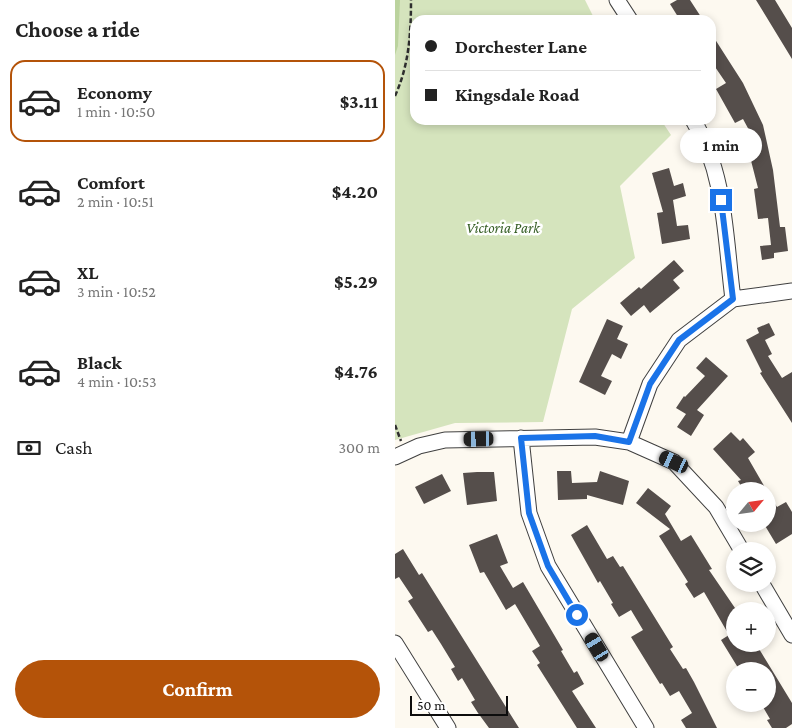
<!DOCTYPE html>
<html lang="en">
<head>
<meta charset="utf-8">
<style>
	:root { --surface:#fff; --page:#f2f2f2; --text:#222; --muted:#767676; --line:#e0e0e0; --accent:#b45309 }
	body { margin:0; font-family:"Crimson Pro",serif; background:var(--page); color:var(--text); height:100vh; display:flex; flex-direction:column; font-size:19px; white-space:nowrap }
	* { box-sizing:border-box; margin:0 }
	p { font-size:16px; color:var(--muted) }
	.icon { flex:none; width:28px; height:28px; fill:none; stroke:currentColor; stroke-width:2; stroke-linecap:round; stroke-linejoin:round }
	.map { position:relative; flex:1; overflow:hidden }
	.sheet { display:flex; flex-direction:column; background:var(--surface); width:395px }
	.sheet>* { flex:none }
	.top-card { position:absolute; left:15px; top:15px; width:306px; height:110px; border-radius:15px; box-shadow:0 2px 8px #0003; display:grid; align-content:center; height:110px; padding:0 15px; background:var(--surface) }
	.needle { width:32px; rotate:61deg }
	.fabs { position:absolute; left:331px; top:482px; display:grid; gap:10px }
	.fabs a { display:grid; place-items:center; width:50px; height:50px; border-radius:50%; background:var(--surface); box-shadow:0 2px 8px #0003; font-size:25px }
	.scale { position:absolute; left:15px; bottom:12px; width:98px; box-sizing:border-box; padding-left:5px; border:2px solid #0d0d0d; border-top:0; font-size:14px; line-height:18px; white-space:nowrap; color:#0d0d0d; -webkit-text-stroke:4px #fff; paint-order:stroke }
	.end { position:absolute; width:22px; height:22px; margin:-11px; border:6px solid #1a73e8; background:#fff; box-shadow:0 0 0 2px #fff }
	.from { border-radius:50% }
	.bubble { position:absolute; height:35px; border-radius:18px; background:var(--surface); box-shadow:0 2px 8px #0003; font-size:16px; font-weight:700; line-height:35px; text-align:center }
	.car { position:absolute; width:15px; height:30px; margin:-15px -8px; border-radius:6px; box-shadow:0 0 4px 1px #0007; background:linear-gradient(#222 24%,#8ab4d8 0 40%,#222 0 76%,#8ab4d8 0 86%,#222 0) }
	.top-card b { display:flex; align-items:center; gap:18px; height:48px; font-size:19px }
	.top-card b+b { border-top:1px solid var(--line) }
	.top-card i { width:12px; height:12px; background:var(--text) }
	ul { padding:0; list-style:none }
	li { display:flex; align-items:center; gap:15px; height:82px; margin:0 10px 8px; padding:0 5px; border:2px solid transparent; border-radius:15px }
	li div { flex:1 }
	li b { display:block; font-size:19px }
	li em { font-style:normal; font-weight:700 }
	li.on { border-color:var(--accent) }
	li>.icon { width:45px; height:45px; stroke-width:1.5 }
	h2 { padding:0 15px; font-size:22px; line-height:60px }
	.pay { display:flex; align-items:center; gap:12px; height:55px; padding:0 15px; font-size:19px }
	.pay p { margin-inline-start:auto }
	.primary-button { display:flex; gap:10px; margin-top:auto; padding:10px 15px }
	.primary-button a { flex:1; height:58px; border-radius:30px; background:var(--accent); color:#fff; font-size:20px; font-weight:700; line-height:58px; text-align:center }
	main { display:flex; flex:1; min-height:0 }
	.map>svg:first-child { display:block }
	.green { fill:#d5e4bd }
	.forest { fill:#bbd39e }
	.building { fill:#554e4b }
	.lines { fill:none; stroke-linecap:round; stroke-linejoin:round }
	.street-casing { stroke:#404040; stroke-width:17 }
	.path { stroke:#2f2f2f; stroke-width:2.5; stroke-dasharray:5 2.5; stroke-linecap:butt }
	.street { stroke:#fff; stroke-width:15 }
	.route { stroke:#1a73e8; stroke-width:6 }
	.labels { text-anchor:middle; stroke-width:5; stroke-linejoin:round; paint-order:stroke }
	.park-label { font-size:15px; font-style:italic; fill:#365e25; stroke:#fff }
</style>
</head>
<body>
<main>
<section class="sheet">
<h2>Choose a ride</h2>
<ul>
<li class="on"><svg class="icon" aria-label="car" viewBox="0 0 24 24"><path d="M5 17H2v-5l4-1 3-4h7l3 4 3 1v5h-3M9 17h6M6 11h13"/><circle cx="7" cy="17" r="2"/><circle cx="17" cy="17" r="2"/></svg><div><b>Economy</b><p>1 min · 10:50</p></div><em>$3.11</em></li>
<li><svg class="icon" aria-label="car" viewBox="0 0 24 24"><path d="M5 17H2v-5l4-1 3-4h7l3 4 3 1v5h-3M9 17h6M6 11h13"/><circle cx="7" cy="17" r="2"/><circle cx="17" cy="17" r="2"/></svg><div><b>Comfort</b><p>2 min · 10:51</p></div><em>$4.20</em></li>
<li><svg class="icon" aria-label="car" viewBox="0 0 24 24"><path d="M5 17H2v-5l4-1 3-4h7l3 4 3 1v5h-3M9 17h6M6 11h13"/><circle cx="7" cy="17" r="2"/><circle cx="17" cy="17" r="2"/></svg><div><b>XL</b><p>3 min · 10:52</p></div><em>$5.29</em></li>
<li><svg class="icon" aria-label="car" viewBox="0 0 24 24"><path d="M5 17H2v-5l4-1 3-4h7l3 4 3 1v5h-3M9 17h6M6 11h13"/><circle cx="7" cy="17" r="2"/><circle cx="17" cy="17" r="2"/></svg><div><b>Black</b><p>4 min · 10:53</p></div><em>$4.76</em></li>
</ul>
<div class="pay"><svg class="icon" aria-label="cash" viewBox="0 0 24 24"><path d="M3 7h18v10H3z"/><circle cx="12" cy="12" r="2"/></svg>Cash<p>300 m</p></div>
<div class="primary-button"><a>Confirm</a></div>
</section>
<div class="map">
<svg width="397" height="728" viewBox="0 0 397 728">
	<rect width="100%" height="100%" fill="#fdf9f0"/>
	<path class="green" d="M0 0H190L200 20H20V120H266L276 135 225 186 240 258 177 309 148 422 60 423 0 440Z"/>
	<path class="forest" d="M0 0H5L3 46 0 55Z"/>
	<path class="building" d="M282 0H295L308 20H285L275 4Z
		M361 0H380L397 28V59Z
		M316 33 348 83 368 125 378 170 385 227H390L393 251 379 253V258L367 260 365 246 376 245 373 218 363 219 359 189 363 188 352 145 361 143 348 119 340 123 321 89 331 83 316 61Z
		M274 168 279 186 288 183 291 196 278 200 282 226 293 225 295 239 267 244 262 213 268 212 257 173Z
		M279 260 289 271 278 280 285 288 255 313 249 305 236 316 225 303 244 287 246 289Z
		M212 319 228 326 222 339 233 344 226 359 217 354 206 376 217 381 210 395 184 382Z
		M374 323 380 335 370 340 377 354 373 356 387 378 397 372V423L365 373 367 372 351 340 364 333 362 328Z
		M311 357 333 376 302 410 309 415 296 436 282 427 291 414 281 408 289 396 290 397 310 376 301 368Z
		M336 432 345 441 348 438 360 452 353 458 372 491H349L343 481 346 480 318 449Z
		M162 471H176L177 483 202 482 205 471 234 481 228 505 192 495V499L163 500Z
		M82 472H99L102 501 72 505 68 473Z
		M47 474 56 491 29 504 20 487Z
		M253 488 276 506 270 514 286 541 296 535 317 569 314 570 340 608V644H361L397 703V724L391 728H377L372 720 375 719 368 707 372 704V671H345L326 640 334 635 309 592 299 598 290 584 293 582 264 536 275 529 241 503Z
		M372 492 382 507 391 502 397 512V534L381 544 369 524H372Z
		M192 525 212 559 218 556 225 567 228 566 278 647 275 649 288 669 291 668 299 682 322 728H291L286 720 297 713 284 691 275 696 267 683 265 684 236 637 248 630 236 610 224 617 216 604 218 603 205 581 203 583 176 535Z
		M102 534 113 563 105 566 118 588 128 582 168 650 166 651 179 673 182 671 189 684 177 691 201 728H182L142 665 145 663 137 651 145 646 120 604 111 610 89 572 85 573 74 545Z
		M8 549 24 575 27 573 124 728H94L83 713 76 702 80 700 67 678 63 681 56 669 60 667 46 644 37 630 33 632 13 601 18 598 4 577 0 579V554Z"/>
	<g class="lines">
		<defs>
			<path id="street" d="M222 0 235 20
				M298 120C331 173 330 238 338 299
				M126 438 134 513 153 566 251 728
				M234 442 255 384 284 340 338 299 397 291
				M0 457 24 446 50 440 200 437 234 442 279 462 321 507 347 551
				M367 584 397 635
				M0 643 53 728"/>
		</defs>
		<use href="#street" class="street-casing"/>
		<path class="path" d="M0 96C14 65 16 34 16 0
			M0 425 6 441"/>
		<use href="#street" class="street"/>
	</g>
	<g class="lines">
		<path class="route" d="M182 615 153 566 134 513 126 438 200 436 234 442 255 384 284 340 338 299 326 200"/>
	</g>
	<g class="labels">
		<g class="park-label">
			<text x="108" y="233">Victoria Park</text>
		</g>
	</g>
</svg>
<div class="fabs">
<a><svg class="needle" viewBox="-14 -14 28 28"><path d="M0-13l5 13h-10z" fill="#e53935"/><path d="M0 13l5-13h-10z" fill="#767676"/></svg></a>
<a><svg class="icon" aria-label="layers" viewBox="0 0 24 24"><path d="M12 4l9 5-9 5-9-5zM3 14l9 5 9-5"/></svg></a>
<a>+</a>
<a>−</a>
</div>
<div class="scale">50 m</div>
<i class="end from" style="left:182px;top:615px"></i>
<i class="end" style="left:326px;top:200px"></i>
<div class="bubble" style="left:285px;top:128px;width:82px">1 min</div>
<i class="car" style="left:84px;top:439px;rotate:269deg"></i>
<i class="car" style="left:279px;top:462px;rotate:295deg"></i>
<i class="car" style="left:202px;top:647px;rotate:329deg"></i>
<div class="top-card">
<b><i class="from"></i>Dorchester Lane</b>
<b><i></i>Kingsdale Road</b>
</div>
</div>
</main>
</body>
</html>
